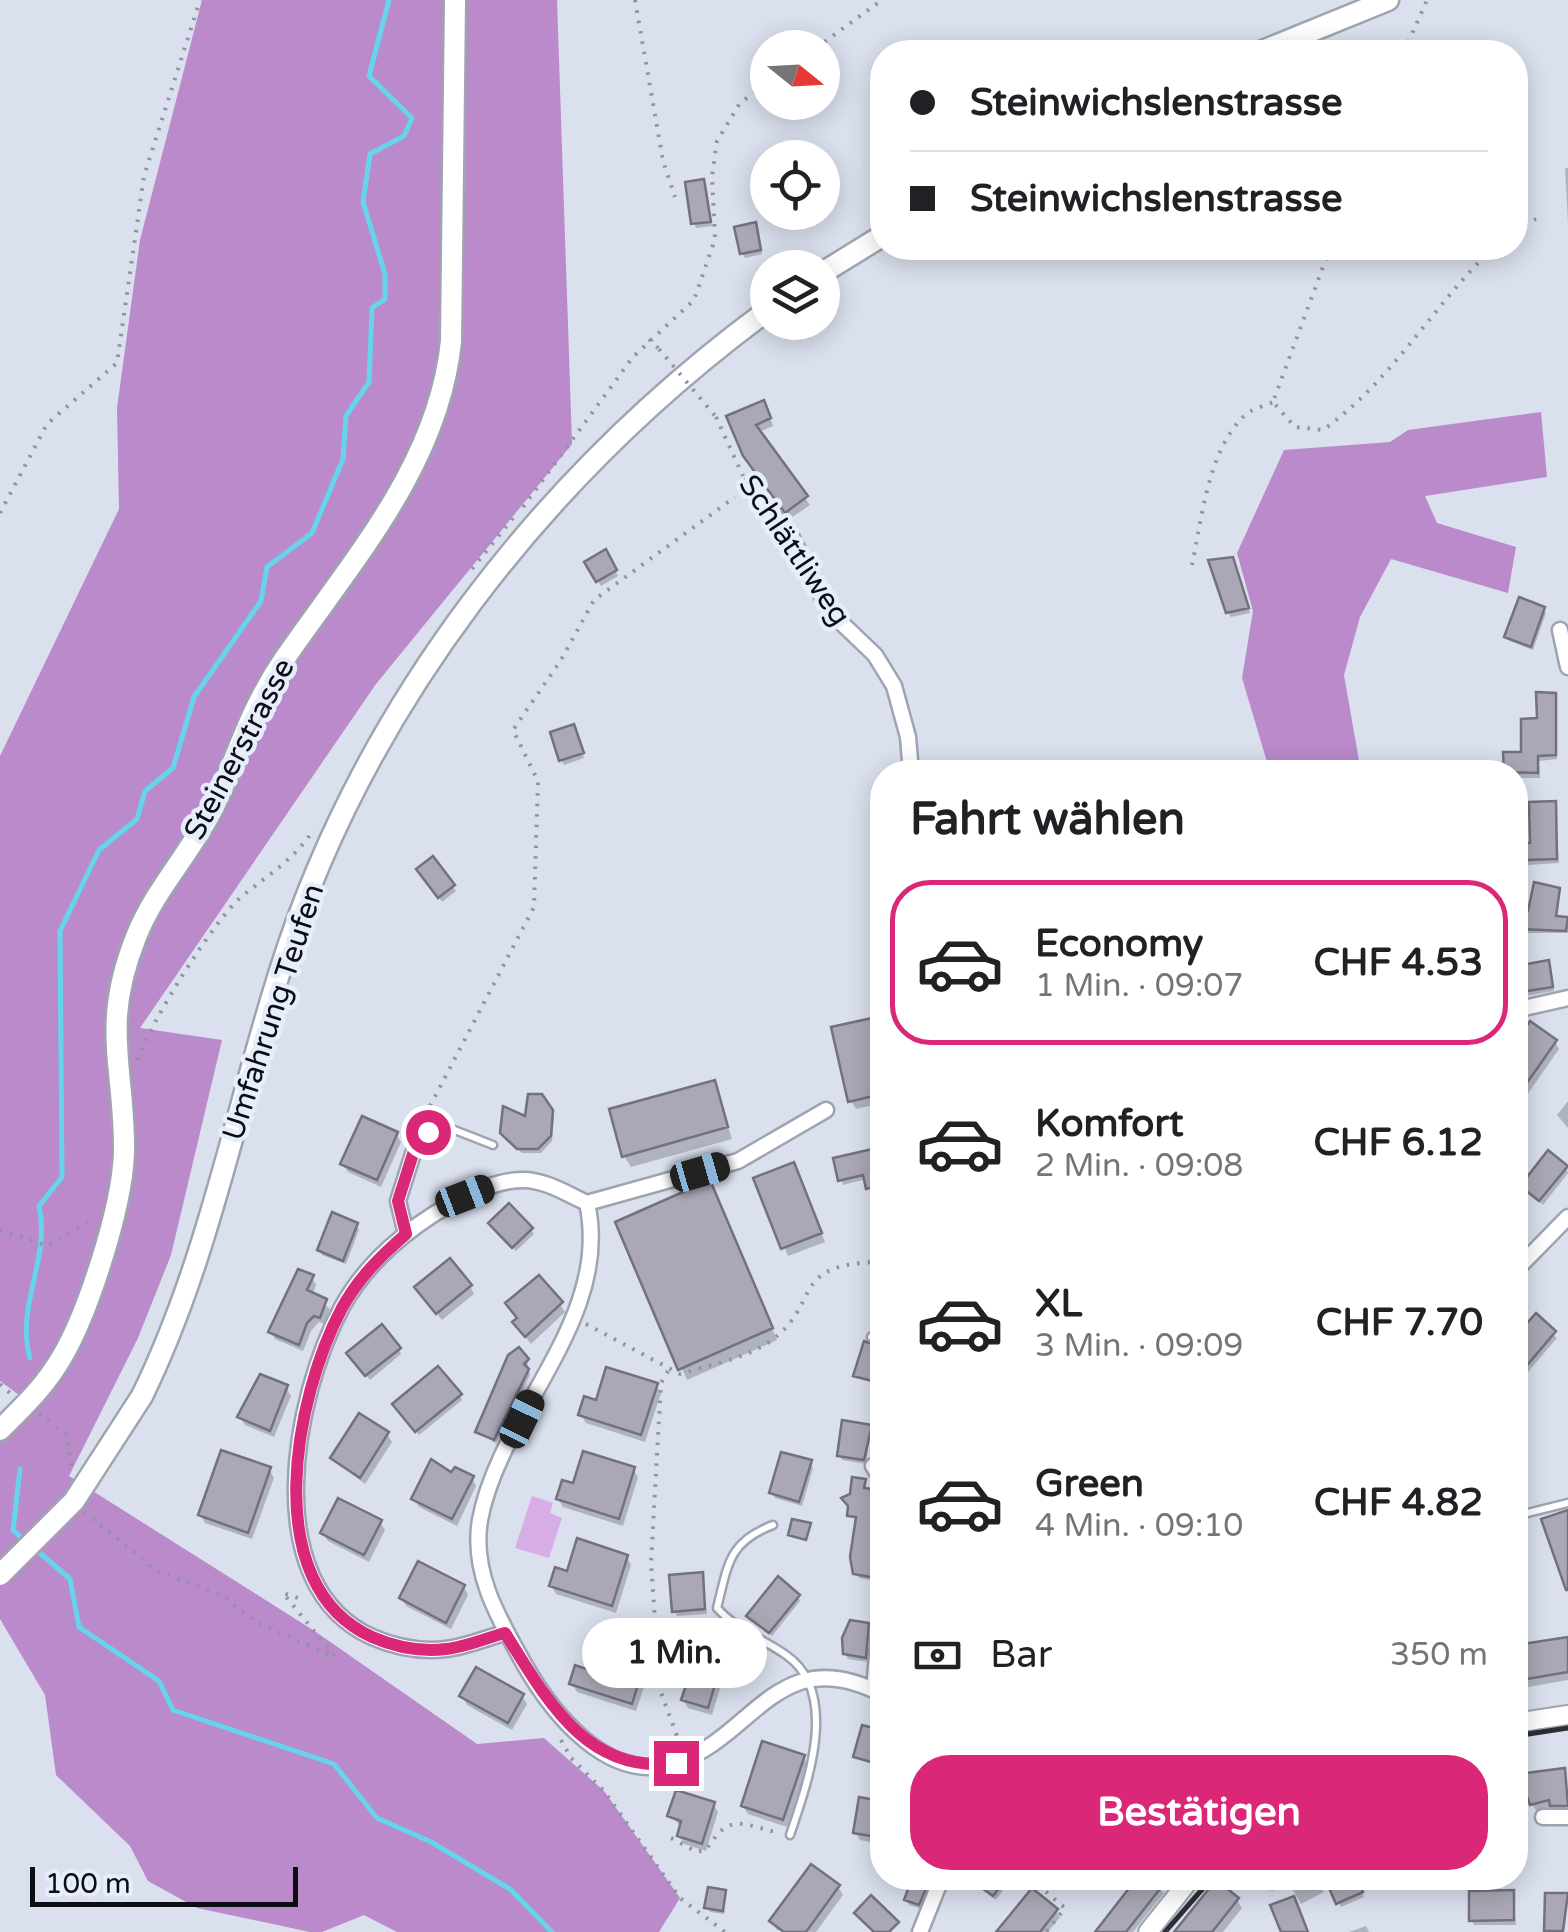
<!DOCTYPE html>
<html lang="de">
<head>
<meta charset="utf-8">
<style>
	:root { --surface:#fff; --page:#f6f6f6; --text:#202124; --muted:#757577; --line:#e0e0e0; --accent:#db2777 }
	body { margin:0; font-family:"Varela Round",sans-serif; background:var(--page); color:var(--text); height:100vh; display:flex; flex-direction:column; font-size:38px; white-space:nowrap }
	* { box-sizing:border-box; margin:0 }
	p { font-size:32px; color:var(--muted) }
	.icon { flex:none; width:55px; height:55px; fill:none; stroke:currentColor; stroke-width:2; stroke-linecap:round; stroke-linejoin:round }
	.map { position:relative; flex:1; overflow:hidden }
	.drawer { position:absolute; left:870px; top:760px; width:658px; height:1130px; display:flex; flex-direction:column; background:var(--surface); border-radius:40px; box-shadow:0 5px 25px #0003 }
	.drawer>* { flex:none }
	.top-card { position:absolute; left:870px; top:40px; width:658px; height:220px; border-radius:40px; box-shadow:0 5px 25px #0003; display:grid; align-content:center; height:220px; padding:0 40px; background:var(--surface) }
	.needle { width:65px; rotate:108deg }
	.tools { position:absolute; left:750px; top:30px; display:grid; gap:20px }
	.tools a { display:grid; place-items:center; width:90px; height:90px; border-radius:50%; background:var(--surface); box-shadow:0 5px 25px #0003; font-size:50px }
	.scale { position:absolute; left:30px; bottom:25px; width:268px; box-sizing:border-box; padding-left:10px; border:5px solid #0b0d12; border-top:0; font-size:28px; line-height:35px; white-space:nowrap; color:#0b0d12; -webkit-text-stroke:8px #e7eefb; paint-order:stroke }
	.end { position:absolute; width:45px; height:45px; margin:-22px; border:12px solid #db2777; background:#fff; box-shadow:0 0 0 5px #fff }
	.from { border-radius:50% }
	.bubble { position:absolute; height:70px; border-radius:35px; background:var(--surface); box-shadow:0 5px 25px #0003; font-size:32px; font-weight:800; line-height:70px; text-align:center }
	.car { position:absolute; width:30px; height:60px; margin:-30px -15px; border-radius:12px; box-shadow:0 0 8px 2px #0007; background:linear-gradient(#222 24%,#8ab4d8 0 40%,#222 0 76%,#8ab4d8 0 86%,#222 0) }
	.top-card b { display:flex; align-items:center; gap:35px; height:95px; font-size:38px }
	.top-card b+b { border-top:2px solid var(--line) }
	.top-card i { width:25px; height:25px; background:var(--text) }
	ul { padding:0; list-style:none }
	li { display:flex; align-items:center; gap:30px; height:165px; margin:0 20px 15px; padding:0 20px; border:5px solid transparent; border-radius:40px }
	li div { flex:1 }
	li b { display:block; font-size:38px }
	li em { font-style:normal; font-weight:800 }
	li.current { border-color:var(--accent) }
	li>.icon { width:90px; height:90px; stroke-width:1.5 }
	h2 { padding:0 40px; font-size:45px; line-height:120px }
	.pay { display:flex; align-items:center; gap:25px; height:110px; padding:0 40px; font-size:38px }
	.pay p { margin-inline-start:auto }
	.button { display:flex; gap:20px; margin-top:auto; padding:20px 40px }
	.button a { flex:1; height:115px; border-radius:40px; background:var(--accent); color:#fff; font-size:40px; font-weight:800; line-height:115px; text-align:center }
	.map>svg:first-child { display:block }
	.green { fill:#d6ade5 }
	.forest { fill:#ba8acb }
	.shadow { fill:#0003 }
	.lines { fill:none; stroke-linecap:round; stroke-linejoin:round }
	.stream { stroke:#66d5ec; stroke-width:5 }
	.building { fill:#aaa8b6; stroke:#73717e; stroke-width:2.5 }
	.service-casing { stroke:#9ea4b1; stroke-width:11 }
	.minor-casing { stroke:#9ea4b1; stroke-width:19 }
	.tertiary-casing { stroke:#9ea4b1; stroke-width:22 }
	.secondary-casing { stroke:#9ea4b1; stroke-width:25 }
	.path { stroke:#8f949f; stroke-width:4; stroke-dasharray:2.5 8; stroke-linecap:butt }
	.service { stroke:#fff; stroke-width:6 }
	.minor { stroke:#fff; stroke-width:14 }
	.tertiary { stroke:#fff; stroke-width:18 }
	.secondary { stroke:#fff; stroke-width:20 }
	.rail { stroke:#2d2f36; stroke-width:5 }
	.secondary-bridge-casing { stroke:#9ea4b1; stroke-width:25; stroke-linecap:butt }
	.path-bridge { stroke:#8f949f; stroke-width:4; stroke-dasharray:2.5 8; stroke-linecap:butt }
	.secondary-bridge { stroke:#fff; stroke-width:20 }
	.route { stroke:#db2777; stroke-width:12 }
	.labels { text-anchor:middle; stroke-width:9; stroke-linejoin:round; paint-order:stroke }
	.street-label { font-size:30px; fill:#0b0d12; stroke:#e7eefb }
</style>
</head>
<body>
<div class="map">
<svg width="1568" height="1932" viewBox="0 0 1568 1932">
	<rect width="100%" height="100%" fill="#dae0ee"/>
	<path class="green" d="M532 1496 553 1503 550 1513 562 1518 549 1558 515 1548Z"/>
	<path class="forest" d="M202 0H557L572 444 376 684 140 1028 222 1040 171 1255 138 1338 69 1476 316 1632 477 1744 544 1738 604 1791 680 1898 659 1932H397L364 1915 322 1932H310L197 1908 148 1881 130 1846 56 1775 45 1695 0 1619V1442L30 1403 0 1381V756L119 509 117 408 140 240Z
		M1541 412 1547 477 1425 496 1437 523 1516 547 1508 593 1391 559 1360 617 1344 675 1361 772H1270L1242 678 1253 611 1237 553 1284 450 1390 442 1408 430Z"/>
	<path class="shadow" d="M1565 168H1568V223Z
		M703 182 712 226 696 228 694 223Z
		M757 230 762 254 745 258 742 253Z
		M767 410 773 426 759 432 810 505 791 518 750 464 729 418Z
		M605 552 618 576 601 586 587 563Z
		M1234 564 1250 613 1231 617 1228 612Z
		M1543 609 1546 613 1533 650 1510 641 1507 637Z
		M1554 695 1557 759 1539 761 1540 778H1515V772H1506V755L1524 754Z
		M576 732 584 758 564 765 561 760Z
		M1555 803 1559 863 1528 865 1525 860Z
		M433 859 456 891 442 902 422 874Z
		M1559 890 1558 918 1568 920V933H1517L1515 913H1530Z
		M1548 963 1554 991 1525 996 1523 992Z
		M882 1024V1103L856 1109 851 1101 874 1026Z
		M1555 1042 1559 1049 1522 1102 1515 1096V1047Z
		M714 1083 732 1139 631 1167 624 1156Z
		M540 1097 554 1117 552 1141 541 1153H522L506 1138 527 1120Z
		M1568 1101V1128L1557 1115Z
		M396 1134 401 1142 381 1187 348 1172 343 1164Z
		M882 1148V1185L870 1188 867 1179 843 1185 836 1160Z
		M1566 1167 1568 1173 1543 1205 1523 1186Z
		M798 1173 825 1242 788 1256 757 1180Z
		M715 1194 777 1340 687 1380 618 1223Z
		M1515 1219 1521 1228 1515 1236Z
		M356 1225 359 1230 346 1264 322 1255 319 1250Z
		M494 1228 531 1229 534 1234 516 1251Z
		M312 1277 316 1285 312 1295 330 1309 324 1324 319 1322 311 1331 303 1351 275 1339 271 1332Z
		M470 1286 474 1294 442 1320 422 1296Z
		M560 1304 565 1312 531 1344 515 1323Z
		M1536 1317 1557 1338 1528 1372 1515 1361V1341Z
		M865 1344 882 1349V1387L856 1376Z
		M399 1349 401 1354 370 1380 352 1358Z
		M510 1357 527 1361 530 1375 496 1443 478 1432Z
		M656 1385 661 1393 645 1442 586 1423 581 1415 597 1403Z
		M286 1387 291 1396 274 1437 245 1425 240 1417Z
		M460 1395 462 1400 419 1435 398 1410Z
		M871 1427 866 1464 842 1460 839 1455Z
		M387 1434 392 1442 365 1484 333 1459Z
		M810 1463 813 1468 802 1506 775 1498 772 1493Z
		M269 1469 274 1478 252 1539 205 1523 200 1514Z
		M633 1469 638 1477 623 1526 563 1507 558 1499 575 1487Z
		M451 1475 472 1478 476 1486 457 1526 419 1507 414 1499Z
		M865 1481 866 1491 882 1498 875 1551 882 1554 879 1582 859 1578 856 1573 858 1521 849 1515 852 1496Z
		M380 1522 385 1530 369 1562 328 1541 323 1533Z
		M627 1557 631 1565 616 1613 556 1594 552 1586 568 1574Z
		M701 1575 707 1614 677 1616 675 1612Z
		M464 1587 468 1595 451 1629 406 1606 402 1598Z
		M798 1596 800 1601 772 1636 749 1616Z
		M868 1625V1662L848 1659 845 1654Z
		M1568 1640V1680L1517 1689 1515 1648Z
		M724 1653 728 1662 712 1715 688 1708 683 1700Z
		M647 1655 652 1663 636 1711 577 1692 572 1684 588 1672Z
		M462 1696H522L527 1704 512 1730 467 1705Z
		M864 1728 882 1733V1768L856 1757Z
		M803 1757 808 1765 787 1827 748 1814 743 1806Z
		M1564 1771 1568 1814H1558L1554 1808 1537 1812 1532 1804Z
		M861 1800 882 1804V1845L860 1840 855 1832Z
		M713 1804 718 1812 706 1851 684 1844 679 1836 682 1827 670 1816Z
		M967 1878H1007L1009 1882 996 1900Z
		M1140 1878H1149L1164 1893 1133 1932H1097Z
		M1298 1878H1317L1324 1892 1301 1904 1291 1887Z
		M1341 1878H1356L1364 1897 1341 1907 1330 1882Z
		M1423 1878H1447L1426 1883Z
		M927 1884 930 1889 922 1909 909 1905 907 1900Z
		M838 1887 843 1895 816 1932 777 1930 772 1922Z
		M725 1892 724 1914 710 1912 707 1907Z
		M1513 1893 1516 1925H1474L1472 1920Z
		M1547 1895 1568 1896 1563 1932 1547 1930Z
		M1237 1900 1242 1908 1223 1932H1177Z
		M1056 1911 1060 1917 1048 1932H1006Z
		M1366 1926 1369 1932H1349Z"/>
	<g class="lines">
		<path class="stream" d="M30 1358C15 1307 51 1258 39 1206L62 1177 60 931 99 850 137 819 145 791 173 768 194 697 261 601 267 567 312 533 343 459 346 416 369 382 372 308 385 299V274L363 202 370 154 404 136 412 118 369 76 389 0
			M20 1469 13 1530 24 1540
			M33 1547 70 1579 79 1627 159 1681 173 1710 334 1764 377 1818 431 1842 510 1889 552 1932"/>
	</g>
	<path class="building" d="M704 179 711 222 691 224 685 182Z
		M756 222 761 250 740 254 734 227Z
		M764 400 771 418 756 425 808 496 785 513 743 456 726 416Z
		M606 549 617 570 596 582 584 562Z
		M1233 557 1249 608 1226 613 1208 560Z
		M1519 597 1545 607 1531 647 1504 637Z
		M1536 692 1556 693V755L1538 756V773L1504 772 1503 752H1521V719L1537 718Z
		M574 724 584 753 559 761 550 732Z
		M1556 801 1557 859 1523 860V843H1530L1529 802Z
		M433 856 455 885 438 898 416 869Z
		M1534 882 1560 888 1556 916 1568 917 1566 931 1515 929V911H1528Z
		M1549 960 1553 987 1520 992 1515 966Z
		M872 1018 882 1064V1094L848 1102 831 1027Z
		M1530 1021 1557 1040 1515 1100V1043Z
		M715 1080 728 1127 622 1157 609 1109Z
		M528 1094H542L553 1110 551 1136 538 1149H517L500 1133 503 1106 525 1116Z
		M362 1116 398 1132 377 1180 340 1164Z
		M877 1148 882 1185 866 1189 863 1175 838 1181 833 1158Z
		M1548 1150 1568 1166 1539 1201 1520 1186Z
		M794 1162 822 1233 781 1249 753 1178Z
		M710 1180 773 1328 678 1370 615 1222Z
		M509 1203 533 1228 512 1248 488 1223Z
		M332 1212 358 1223 343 1261 317 1250Z
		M450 1258 472 1285 436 1314 414 1287Z
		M298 1269 314 1275 307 1290 327 1299 320 1318 314 1316 307 1323 299 1345 268 1332Z
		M539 1275 563 1302 525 1337 512 1322 517 1318 505 1303Z
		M1536 1313 1556 1331 1524 1369 1515 1361V1337Z
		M382 1324 401 1348 365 1376 346 1353Z
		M864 1341 882 1347 880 1383 853 1376Z
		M519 1347 529 1359 524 1364 529 1369 494 1440 475 1432 508 1355Z
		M438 1366 462 1394 415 1432 392 1404Z
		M606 1367 658 1383 641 1435 578 1415 584 1396 596 1400Z
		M260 1374 288 1385 270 1431 237 1417Z
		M359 1413 389 1432 360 1478 330 1458Z
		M842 1420 872 1425 864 1460 837 1456Z
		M221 1450 271 1467 248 1533 198 1515Z
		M583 1451 635 1467 619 1519 556 1499 562 1480 573 1483Z
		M781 1452 812 1460 799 1502 769 1493Z
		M431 1459 451 1472 455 1467 474 1476 452 1519 411 1499Z
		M852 1477 866 1479 864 1488 881 1490 874 1542 875 1548 882 1549 877 1578 853 1574 850 1557 856 1517 847 1516 848 1506 841 1498 850 1494Z
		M338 1498 382 1520 364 1555 320 1533Z
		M1568 1510V1590H1566L1541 1519Z
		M792 1519 811 1523 806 1540 788 1535Z
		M577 1538 628 1555 612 1606 549 1586 555 1567 567 1571Z
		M418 1561 465 1585 446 1623 399 1598Z
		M703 1572 705 1609 672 1612 669 1575Z
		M778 1576 800 1595 769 1633 746 1616Z
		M850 1620 869 1623 866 1658 843 1654 842 1638Z
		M597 1636 648 1652 632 1704 569 1684 575 1665 586 1669Z
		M1568 1637V1672L1515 1681V1645Z
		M700 1643 725 1651 708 1708 681 1700Z
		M476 1667 524 1694 508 1723 459 1696Z
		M862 1725 882 1730V1765L853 1757Z
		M762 1741 805 1755 783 1820 741 1806Z
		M1565 1768 1568 1806H1550L1549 1800 1530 1805 1519 1774Z
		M676 1790 715 1802 702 1844 677 1836 681 1821 667 1816Z
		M859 1797 882 1801V1838L853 1833Z
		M811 1864 840 1885 806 1932H784L769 1921Z
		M912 1878 929 1882 919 1905 904 1900Z
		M968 1878H1007L993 1896Z
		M1137 1878H1153L1163 1885 1126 1932H1095Z
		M1335 1878H1357L1363 1892 1336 1904 1326 1881Z
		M1216 1880 1239 1898 1212 1932H1174Z
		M708 1887 726 1890 723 1911 704 1908Z
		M1032 1888 1058 1909 1040 1932H996Z
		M1514 1890V1920L1469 1921V1891Z
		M1545 1893H1568L1563 1931H1544Z
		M871 1895 899 1922 889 1932H874L854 1913Z
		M1294 1896 1308 1932H1281L1270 1905Z"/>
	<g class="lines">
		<defs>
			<path id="service" d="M423 1134 452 1129 493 1145
				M871 1337 882 1329
				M1515 1516 1568 1503
				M773 1525C728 1542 728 1565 717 1608 738 1631 762 1638 786 1655 841 1693 807 1785 790 1835
				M1253 1878 1272 1885 1290 1878"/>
			<path id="minor" d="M748 487 790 534 830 612 875 655 894 686 908 737 911 772
				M1560 630 1568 667
				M1515 1010 1568 998
				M587 1203 738 1161 826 1110
				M406 1234 398 1201 424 1119
				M1515 1271 1568 1217
				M873 1466 882 1480
				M505 1633C486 1638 465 1647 446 1649 421 1652 395 1647 372 1637 257 1585 294 1396 342 1307 366 1263 408 1228 451 1204 473 1192 498 1180 523 1180 546 1180 567 1194 587 1203 613 1319 500 1412 480 1520 471 1572 499 1619 523 1662 551 1712 608 1785 675 1763 754 1738 777 1640 882 1694
				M874 1690 882 1598
				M1543 1817H1568
				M920 1932 938 1887"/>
			<path id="tertiary" d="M1515 1723 1568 1715
				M1148 1932 1191 1878"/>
			<path id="secondary" d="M1260 52 1388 0
				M822 273 882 236
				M142 1396C208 1261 235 1113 280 971 364 705 545 474 768 310
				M0 1430C20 1410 40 1391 55 1368 86 1323 122 1208 124 1153 125 1066 100 1027 136 937 155 889 190 854 213 808 239 754 249 710 285 658 352 561 439 464 451 341L455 0"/>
		</defs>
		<use href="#service" class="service-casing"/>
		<use href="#minor" class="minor-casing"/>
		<use href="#tertiary" class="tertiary-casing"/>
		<use href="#secondary" class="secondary-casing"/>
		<path class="path" d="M635 0 663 161 675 197
			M816 48 882 0
			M1404 52 1427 0
			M1515 229 1536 219
			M1330 248 1273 402 1295 427 1323 430C1393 380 1433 305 1493 248
			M649 339 659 349
			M716 417 743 476
			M523 507 633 357 694 300 715 239 712 176 717 141 740 103 768 83
			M0 513 47 424 117 363 144 176 200 0
			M1192 565C1202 518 1208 451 1244 416 1251 409 1264 406 1273 402
			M472 569 513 518
			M138 1060C148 1026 214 920 241 897 269 874 294 860 314 829
			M430 1106 534 907 538 781 513 730 561 660 594 600 735 497
			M0 1230 48 1246 90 1221 91 1225
			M586 1324 680 1374C709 1365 744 1359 769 1342 824 1304 786 1263 882 1262
			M668 1371 661 1383 651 1563 660 1690 680 1744
			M0 1384 11 1394
			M39 1414 66 1434 72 1470
			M84 1512 157 1571 222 1595 256 1622 335 1657 283 1593 298 1598 305 1595
			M561 1740 571 1758 604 1791 680 1898 725 1932
			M671 1838 697 1852 706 1850C730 1812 740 1824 780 1833
			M1030 1878 1065 1908 1046 1932"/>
		<use href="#service" class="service"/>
		<use href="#minor" class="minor"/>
		<use href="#tertiary" class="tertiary"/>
		<use href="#secondary" class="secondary"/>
		<path class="rail" d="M1515 1736 1568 1728
			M1165 1932 1212 1878"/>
		<defs>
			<path id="secondary-bridge" d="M0 1575 74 1501 142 1396"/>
		</defs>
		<use href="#secondary-bridge" class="secondary-bridge-casing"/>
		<path class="path-bridge" d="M659 349 716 417"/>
		<use href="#secondary-bridge" class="secondary-bridge"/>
	</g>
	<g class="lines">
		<path class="route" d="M428 1132 419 1135 398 1201 406 1234C381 1256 359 1277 342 1308 295 1396 257 1585 372 1637 395 1647 421 1652 446 1649 466 1647 486 1638 505 1633 546 1698 586 1775 676 1763"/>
	</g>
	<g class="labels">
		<g class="street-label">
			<text transform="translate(795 550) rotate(56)" y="10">Schlättliweg</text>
			<text transform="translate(239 749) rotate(-62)" y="10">Steinerstrasse</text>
			<text transform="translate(273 1012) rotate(-72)" y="10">Umfahrung Teufen</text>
		</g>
	</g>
</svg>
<div class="tools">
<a><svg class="needle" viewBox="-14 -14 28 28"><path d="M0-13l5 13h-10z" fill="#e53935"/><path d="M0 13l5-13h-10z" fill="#757577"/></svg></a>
<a><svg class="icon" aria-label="locate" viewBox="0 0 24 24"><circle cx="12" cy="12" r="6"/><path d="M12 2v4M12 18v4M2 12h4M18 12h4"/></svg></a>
<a><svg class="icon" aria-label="layers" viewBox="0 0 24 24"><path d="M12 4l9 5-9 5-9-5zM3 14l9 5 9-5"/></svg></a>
</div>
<div class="scale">100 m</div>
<i class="end from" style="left:428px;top:1132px"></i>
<i class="end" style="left:676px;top:1763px"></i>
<div class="bubble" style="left:582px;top:1618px;width:185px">1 Min.</div>
<i class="car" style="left:700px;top:1172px;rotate:74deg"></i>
<i class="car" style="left:465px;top:1196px;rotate:69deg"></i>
<i class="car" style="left:522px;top:1419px;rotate:26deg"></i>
<div class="top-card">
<b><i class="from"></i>Steinwichslenstrasse</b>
<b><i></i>Steinwichslenstrasse</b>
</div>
<section class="drawer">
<h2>Fahrt wählen</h2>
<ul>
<li class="current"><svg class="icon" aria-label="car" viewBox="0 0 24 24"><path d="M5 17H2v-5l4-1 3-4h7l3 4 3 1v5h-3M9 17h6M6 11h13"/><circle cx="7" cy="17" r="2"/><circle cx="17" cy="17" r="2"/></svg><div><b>Economy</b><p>1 Min. · 09:07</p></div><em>CHF 4.53</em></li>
<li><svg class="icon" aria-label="car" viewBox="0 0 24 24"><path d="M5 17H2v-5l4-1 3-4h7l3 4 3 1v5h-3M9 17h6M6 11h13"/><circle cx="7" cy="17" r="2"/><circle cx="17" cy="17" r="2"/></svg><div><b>Komfort</b><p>2 Min. · 09:08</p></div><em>CHF 6.12</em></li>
<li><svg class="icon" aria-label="car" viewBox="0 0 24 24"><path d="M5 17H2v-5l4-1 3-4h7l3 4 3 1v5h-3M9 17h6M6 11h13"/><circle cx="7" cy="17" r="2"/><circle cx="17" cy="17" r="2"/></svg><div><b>XL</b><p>3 Min. · 09:09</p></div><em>CHF 7.70</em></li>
<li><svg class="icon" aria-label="car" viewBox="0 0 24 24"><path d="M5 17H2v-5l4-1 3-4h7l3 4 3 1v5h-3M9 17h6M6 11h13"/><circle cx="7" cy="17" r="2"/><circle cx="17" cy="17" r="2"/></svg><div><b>Green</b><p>4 Min. · 09:10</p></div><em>CHF 4.82</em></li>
</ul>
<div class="pay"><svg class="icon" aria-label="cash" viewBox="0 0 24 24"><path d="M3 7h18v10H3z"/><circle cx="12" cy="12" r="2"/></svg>Bar<p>350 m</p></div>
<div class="button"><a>Bestätigen</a></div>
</section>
</div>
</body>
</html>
